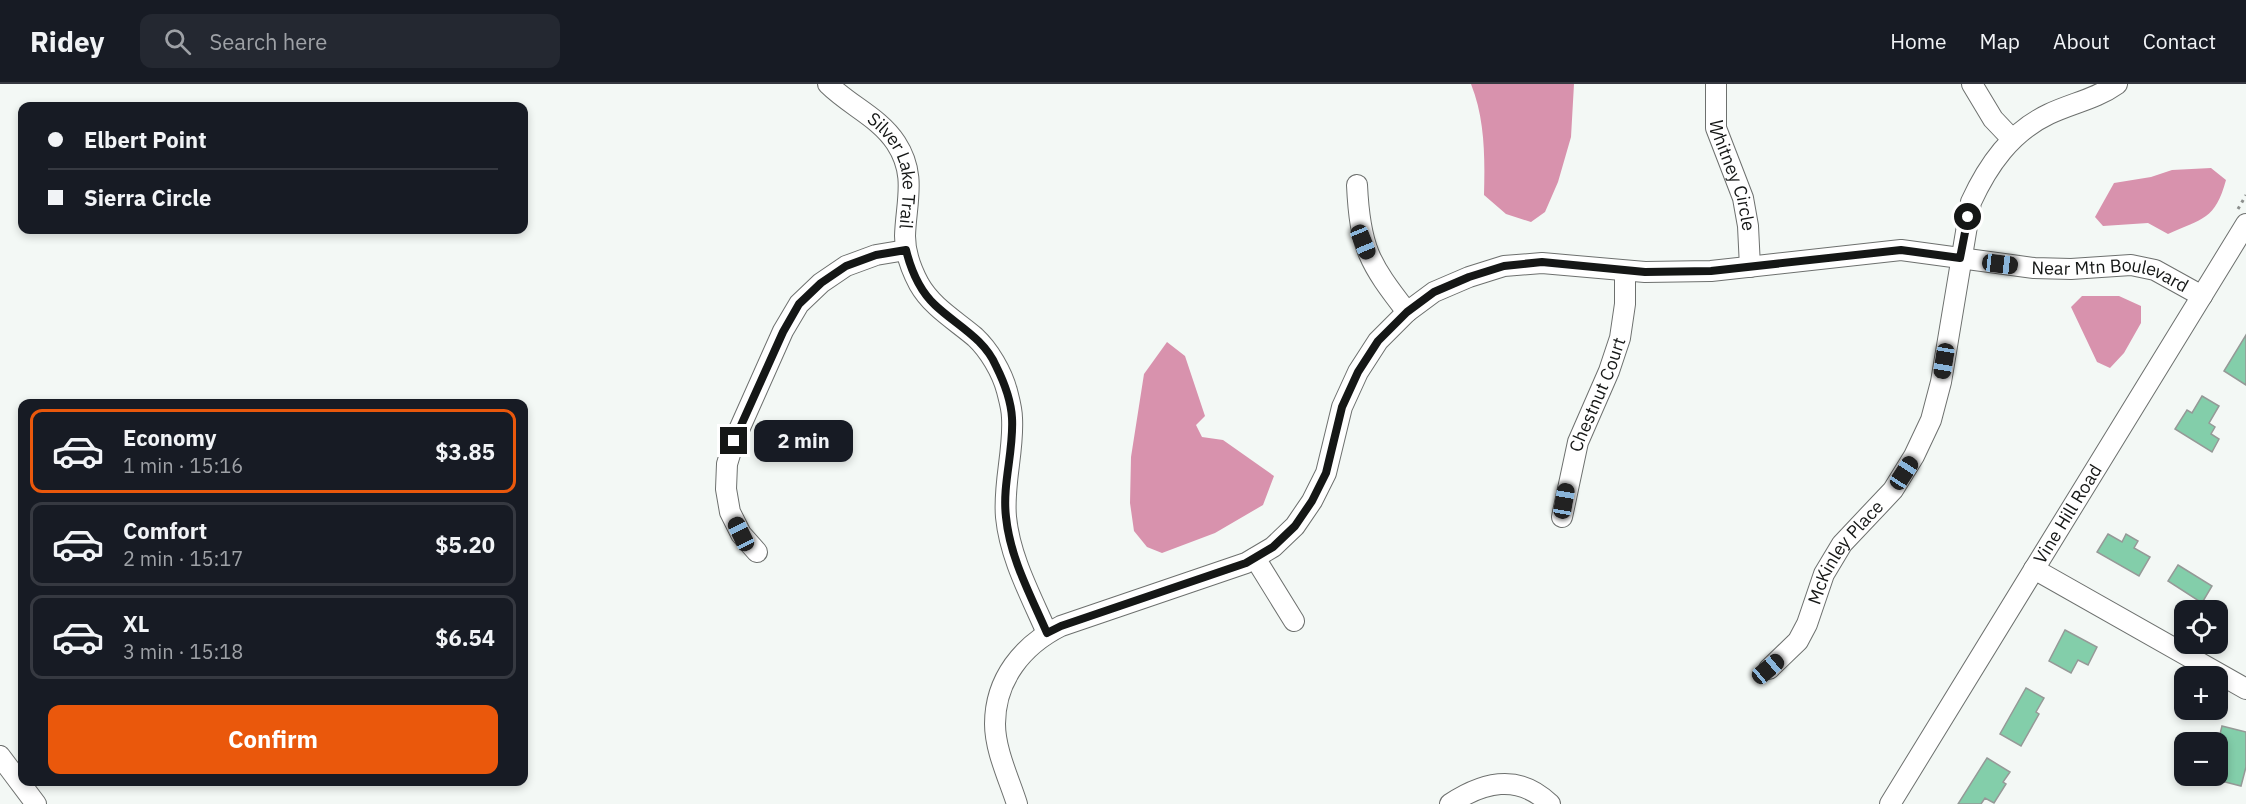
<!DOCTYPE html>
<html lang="en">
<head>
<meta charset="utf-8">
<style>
	:root { --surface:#171b24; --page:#242831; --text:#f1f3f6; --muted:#9ea1a6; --line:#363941; --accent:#ea580c }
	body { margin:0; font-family:"IBM Plex Sans",sans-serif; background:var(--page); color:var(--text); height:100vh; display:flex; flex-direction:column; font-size:22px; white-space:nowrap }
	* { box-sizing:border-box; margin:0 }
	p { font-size:20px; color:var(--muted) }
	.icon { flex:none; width:33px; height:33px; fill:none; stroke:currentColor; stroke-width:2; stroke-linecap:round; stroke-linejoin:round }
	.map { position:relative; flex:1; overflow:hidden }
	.drawer { position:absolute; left:18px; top:315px; width:510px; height:387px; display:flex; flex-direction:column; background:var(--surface); border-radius:12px; box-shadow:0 3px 9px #0003 }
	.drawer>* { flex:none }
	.top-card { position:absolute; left:18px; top:18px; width:510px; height:132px; border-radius:12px; box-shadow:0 3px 9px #0003; display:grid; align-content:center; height:132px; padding:0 30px; background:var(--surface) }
	.tools { position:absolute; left:2174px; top:516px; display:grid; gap:12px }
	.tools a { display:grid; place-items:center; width:54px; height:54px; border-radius:12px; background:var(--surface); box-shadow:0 3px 9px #0003; font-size:30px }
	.end { position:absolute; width:27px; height:27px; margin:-14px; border:8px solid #151716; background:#fff; box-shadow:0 0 0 3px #fff }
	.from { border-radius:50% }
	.bubble { position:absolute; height:42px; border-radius:12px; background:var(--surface); box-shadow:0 3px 9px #0003; font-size:20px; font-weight:700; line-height:42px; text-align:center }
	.car { position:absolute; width:18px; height:36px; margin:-18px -9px; border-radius:8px; box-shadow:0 0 4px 2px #0007; background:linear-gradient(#222 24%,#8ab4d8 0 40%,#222 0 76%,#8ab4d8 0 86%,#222 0) }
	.top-card b { display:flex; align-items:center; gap:21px; height:57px; font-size:22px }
	.top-card b+b { border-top:2px solid var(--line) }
	.top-card i { width:15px; height:15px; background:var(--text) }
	ul { padding:10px 0 0; list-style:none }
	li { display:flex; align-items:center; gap:18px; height:84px; margin:0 12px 9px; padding:0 18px; border:3px solid var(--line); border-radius:12px }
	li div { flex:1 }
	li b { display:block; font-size:22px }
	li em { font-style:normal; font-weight:700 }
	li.selected { border-color:var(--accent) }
	li>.icon { width:54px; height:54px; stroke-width:1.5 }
	.primary-button { display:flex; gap:12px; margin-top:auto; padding:12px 30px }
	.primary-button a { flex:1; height:69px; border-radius:12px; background:var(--accent); color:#fff; font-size:24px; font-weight:700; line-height:69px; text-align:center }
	header { display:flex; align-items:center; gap:36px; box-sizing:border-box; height:84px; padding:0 30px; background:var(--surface); border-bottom:2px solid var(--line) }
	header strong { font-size:28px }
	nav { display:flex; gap:33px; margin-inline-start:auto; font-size:21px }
	.search { width:420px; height:54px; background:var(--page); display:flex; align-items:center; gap:15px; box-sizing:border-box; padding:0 21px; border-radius:12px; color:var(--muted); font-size:22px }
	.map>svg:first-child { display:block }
	.water { fill:#d892ad }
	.building { fill:#83ceaa; stroke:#959997; stroke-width:1.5 }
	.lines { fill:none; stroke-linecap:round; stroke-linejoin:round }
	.minor-casing { stroke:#6d706e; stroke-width:22 }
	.path { stroke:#8c8f8d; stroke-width:3; stroke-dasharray:3 4.5; stroke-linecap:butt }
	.minor { stroke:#fff; stroke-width:20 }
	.route { stroke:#151716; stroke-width:8 }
	.labels { text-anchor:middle; stroke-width:5; stroke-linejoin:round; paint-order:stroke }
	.street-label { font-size:18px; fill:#151716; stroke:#fff }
</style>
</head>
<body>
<header>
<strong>Ridey</strong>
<div class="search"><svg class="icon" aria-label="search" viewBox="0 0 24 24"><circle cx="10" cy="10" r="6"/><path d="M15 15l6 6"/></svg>Search here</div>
<nav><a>Home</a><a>Map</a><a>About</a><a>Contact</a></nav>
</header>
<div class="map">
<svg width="2246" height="720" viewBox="0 0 2246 720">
	<rect width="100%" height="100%" fill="#f3f8f5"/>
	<path class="water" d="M1471 0H1574L1571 53 1558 98 1545 128 1531 138 1506 130 1484 111C1485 73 1485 35 1471 0Z
		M2211 84 2226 96C2215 136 2203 134 2168 150L2148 139 2103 142 2095 133 2114 99 2151 93 2172 86Z
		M2082 212H2119L2141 222V239L2124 269 2110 284 2097 278 2071 223Z
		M1167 258 1185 272 1205 332 1196 341 1202 353 1223 356 1274 392 1263 421 1215 449 1162 469 1147 463 1134 447 1130 419 1131 373 1144 290Z"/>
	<path class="building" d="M2246 251V301L2224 287Z
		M2202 312 2219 322 2209 339 2215 343 2211 350 2219 355 2212 368 2175 345 2187 326 2192 329Z
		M2108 450 2122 458 2126 450 2138 457 2134 464 2150 473 2139 492 2097 468Z
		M2178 481 2212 502 2202 519 2168 497Z
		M2065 546 2097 563 2088 581 2078 576 2071 589 2049 577Z
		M2026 604 2044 614 2036 628 2039 630 2021 662 2000 650Z
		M2222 642 2246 648V683L2241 702 2217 696V662Z
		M1987 674 2010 688 2003 698 2006 700 1994 719 1985 714 1981 720H1958Z"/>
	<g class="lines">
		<defs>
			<g id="minor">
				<path id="s1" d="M828 0C850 22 879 33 896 59 917 91 906 118 905 152 905 168 911 185 919 200 932 223 955 236 975 253 989 266 1002 288 1007 307 1009 315 1012 325 1012 334 1014 367 1003 400 1006 433 1010 474 1031 512 1047 549"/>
				<path id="s2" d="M1716 0V44L1743 114 1748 142 1750 183"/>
				<path d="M1972 0 1993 35 2012 55"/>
				<path d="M1357 101C1360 164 1369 179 1407 228"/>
				<path id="s3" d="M1562 433 1578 358 1609 287 1620 254 1625 220V187"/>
				<path d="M757 468 741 450 730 428 726 405 727 380 734 357 783 247 799 220 821 199 846 182 876 171 906 166"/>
				<path d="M1255 474 1294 537"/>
				<path d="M2034 485 2246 605"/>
				<path id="s4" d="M1769 585 1798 557 1807 540 1824 490 1842 460 1893 406 1914 372 1931 336 1941 298 1971 118C1988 81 2011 48 2049 30 2072 19 2096 15 2117 0"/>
				<path d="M0 672 36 720"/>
				<path id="s5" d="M1017 720C1009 695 995 666 995 640 995 595 1023 561 1061 542L1246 479 1273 463 1295 442 1312 417 1326 389 1342 323 1358 288 1378 257 1407 228 1434 208 1469 193 1504 182 1542 179 1645 188 1711 187 1901 166 2034 184 2071 185 2131 181 2155 186 2202 212"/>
				<path d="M1450 720C1483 698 1518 689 1550 720"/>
				<path id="s6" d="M1890 720 2246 140"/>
			</g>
		</defs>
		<use href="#minor" class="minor-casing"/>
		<path class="path" d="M2238 125 2246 111"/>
		<use href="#minor" class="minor"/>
	</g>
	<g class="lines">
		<path class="route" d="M734 357 783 248 799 220 821 199 846 182 876 171 906 166C911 186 920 207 935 221 956 241 984 254 996 282 1004 298 1011 316 1012 334 1014 367 1002 400 1006 433 1010 474 1031 512 1047 549L1061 542 1246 479 1273 463 1295 442 1312 417 1326 389 1342 323 1358 288 1378 257 1407 228 1434 208 1469 193 1504 182 1542 178 1645 188 1711 187 1901 166 1960 174 1968 133"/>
	</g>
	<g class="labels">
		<g class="street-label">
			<text dy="6" stroke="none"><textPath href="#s1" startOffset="116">Silver Lake Trail</textPath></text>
			<text dy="6" stroke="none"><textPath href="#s2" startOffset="94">Whitney Circle</textPath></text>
			<text dy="6" stroke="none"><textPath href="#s5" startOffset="1430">Near Mtn Boulevard</textPath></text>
			<text dy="6" stroke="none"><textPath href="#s3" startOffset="128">Chestnut Court</textPath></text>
			<text dy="6" stroke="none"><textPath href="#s6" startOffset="340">Vine Hill Road</textPath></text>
			<text dy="6" stroke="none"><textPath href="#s4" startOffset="142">McKinley Place</textPath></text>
		</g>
	</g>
</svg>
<div class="tools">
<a><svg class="icon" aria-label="locate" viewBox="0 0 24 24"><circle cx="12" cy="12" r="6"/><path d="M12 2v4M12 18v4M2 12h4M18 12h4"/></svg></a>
<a>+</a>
<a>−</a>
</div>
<i class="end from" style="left:1968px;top:133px"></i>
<i class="end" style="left:734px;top:357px"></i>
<div class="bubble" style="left:754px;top:336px;width:99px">2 min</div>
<i class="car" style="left:1363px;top:158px;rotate:158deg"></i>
<i class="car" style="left:2000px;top:180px;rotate:97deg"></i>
<i class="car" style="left:1944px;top:277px;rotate:189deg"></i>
<i class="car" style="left:1904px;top:389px;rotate:33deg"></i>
<i class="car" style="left:1564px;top:417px;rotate:10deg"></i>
<i class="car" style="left:741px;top:450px;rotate:334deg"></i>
<i class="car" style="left:1768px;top:585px;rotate:50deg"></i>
<div class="top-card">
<b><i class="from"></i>Elbert Point</b>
<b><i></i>Sierra Circle</b>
</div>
<section class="drawer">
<ul>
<li class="selected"><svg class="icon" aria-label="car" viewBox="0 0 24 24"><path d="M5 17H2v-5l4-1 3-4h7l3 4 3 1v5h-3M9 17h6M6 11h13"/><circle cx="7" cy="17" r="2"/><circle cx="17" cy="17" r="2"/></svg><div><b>Economy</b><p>1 min · 15:16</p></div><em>$3.85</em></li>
<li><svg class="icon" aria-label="car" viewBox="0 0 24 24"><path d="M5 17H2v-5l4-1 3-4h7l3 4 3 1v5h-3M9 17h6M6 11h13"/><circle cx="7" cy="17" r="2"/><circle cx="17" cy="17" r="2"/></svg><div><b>Comfort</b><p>2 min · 15:17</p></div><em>$5.20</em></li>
<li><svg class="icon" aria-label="car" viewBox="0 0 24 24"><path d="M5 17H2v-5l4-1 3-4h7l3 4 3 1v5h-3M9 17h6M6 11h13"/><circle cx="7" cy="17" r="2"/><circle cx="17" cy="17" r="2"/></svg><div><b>XL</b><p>3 min · 15:18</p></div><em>$6.54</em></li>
</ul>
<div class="primary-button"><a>Confirm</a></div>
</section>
</div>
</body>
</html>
